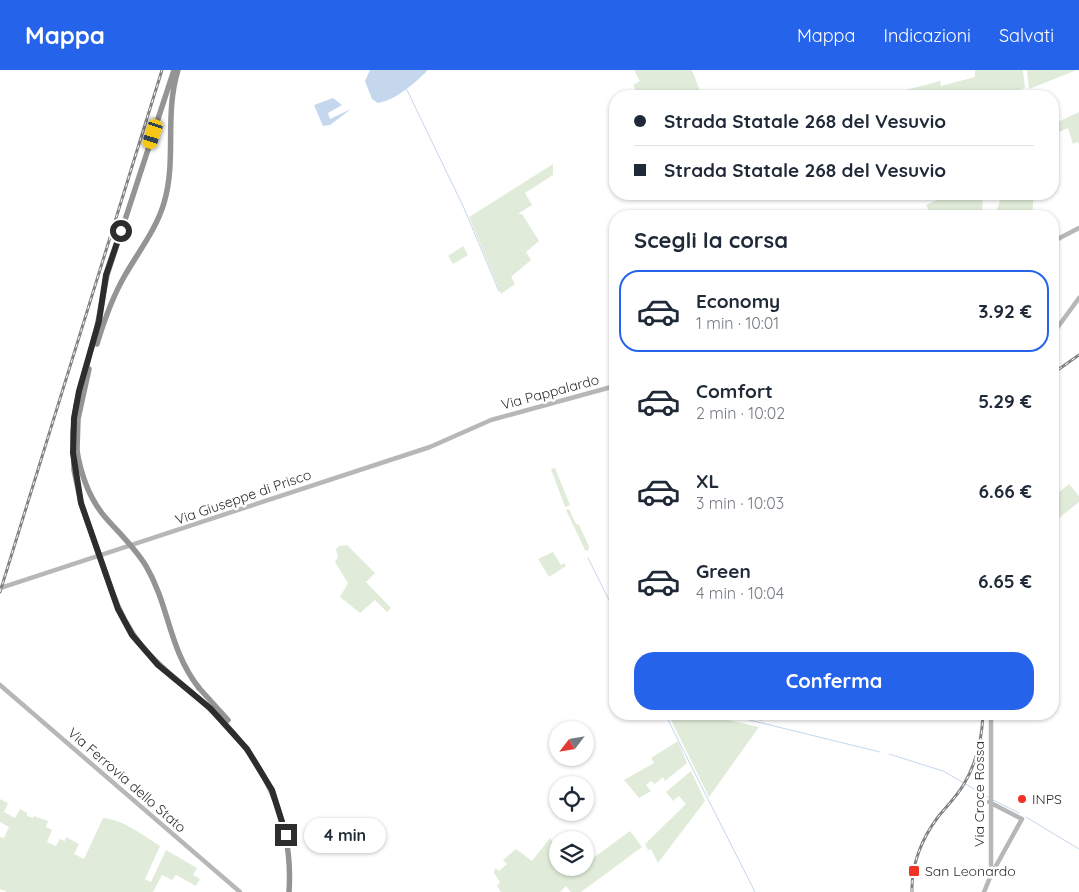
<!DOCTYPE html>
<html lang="it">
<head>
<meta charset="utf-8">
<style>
	:root { --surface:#fff; --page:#f2f2f3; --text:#1f2937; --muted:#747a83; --line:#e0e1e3; --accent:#2563eb }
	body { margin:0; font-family:Quicksand,sans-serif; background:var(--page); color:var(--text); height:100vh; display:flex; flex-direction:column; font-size:19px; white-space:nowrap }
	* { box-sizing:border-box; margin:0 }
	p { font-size:16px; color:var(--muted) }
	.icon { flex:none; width:28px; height:28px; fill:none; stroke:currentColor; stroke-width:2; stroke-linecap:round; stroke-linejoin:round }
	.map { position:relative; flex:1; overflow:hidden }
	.side { position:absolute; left:609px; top:140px; width:450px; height:510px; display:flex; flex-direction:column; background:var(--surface); border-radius:20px; box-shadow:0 1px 4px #0004 }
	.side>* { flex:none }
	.banner { position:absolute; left:609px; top:20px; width:450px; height:110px; border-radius:20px; box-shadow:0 1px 4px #0004; display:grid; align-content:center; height:110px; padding:0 25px; background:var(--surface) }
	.needle { width:32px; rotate:239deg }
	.controls { position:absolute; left:549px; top:651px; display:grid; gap:10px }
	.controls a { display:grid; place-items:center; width:45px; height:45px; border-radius:50%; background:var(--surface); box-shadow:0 1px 4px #0004; font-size:25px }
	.end { position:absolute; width:22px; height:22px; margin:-11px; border:6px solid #2d2d2d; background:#fff; box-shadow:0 0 0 2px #fff }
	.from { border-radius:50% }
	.bubble { position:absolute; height:35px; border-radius:18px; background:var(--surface); box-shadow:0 1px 4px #0004; font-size:16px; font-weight:700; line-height:35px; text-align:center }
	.car { position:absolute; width:15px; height:30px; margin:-15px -8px; border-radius:6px; box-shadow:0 0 4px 1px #0007; background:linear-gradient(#f5c518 24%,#345 0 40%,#f5c518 0 76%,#345 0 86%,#f5c518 0) }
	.banner b { display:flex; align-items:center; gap:18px; height:48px; font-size:19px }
	.banner b+b { border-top:1px solid var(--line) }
	.banner i { width:12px; height:12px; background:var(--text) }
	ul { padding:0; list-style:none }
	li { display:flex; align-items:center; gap:15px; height:82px; margin:0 10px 8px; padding:0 15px; border:2px solid transparent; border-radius:20px }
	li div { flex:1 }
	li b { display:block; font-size:19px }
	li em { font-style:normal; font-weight:700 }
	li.selected { border-color:var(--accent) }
	li>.icon { width:45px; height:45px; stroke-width:1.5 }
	h2 { padding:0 25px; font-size:22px; line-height:60px }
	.primary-button { display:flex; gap:10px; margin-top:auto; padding:10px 25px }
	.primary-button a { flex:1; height:58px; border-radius:20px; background:var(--accent); color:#fff; font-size:20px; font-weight:700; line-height:58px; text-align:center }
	header { display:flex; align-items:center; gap:30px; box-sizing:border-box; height:70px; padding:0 25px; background:var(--accent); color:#fff }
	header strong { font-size:24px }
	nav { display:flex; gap:28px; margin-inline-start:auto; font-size:18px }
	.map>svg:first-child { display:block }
	.green { fill:#e0ecd9 }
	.water { fill:#c4d7ed }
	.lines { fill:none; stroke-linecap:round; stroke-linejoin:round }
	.stream { stroke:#c4d7ed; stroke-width:1 }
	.secondary { stroke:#b7b7b7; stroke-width:4.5 }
	.highway { stroke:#949494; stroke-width:5.5 }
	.rail-casing { stroke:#828282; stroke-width:3 }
	.rail { stroke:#fff; stroke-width:1; stroke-dasharray:4; stroke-linecap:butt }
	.highway-bridge { stroke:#949494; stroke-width:5.5 }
	.route { stroke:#2d2d2d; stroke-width:6 }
	.poi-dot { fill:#ef3224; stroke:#fff; stroke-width:2 }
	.labels { text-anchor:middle; stroke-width:5; stroke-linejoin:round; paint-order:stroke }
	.street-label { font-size:14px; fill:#2d2d2d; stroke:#fff }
	.poi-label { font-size:14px; fill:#2d2d2d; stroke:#fff; text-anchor:start }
</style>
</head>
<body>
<header>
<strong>Mappa</strong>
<nav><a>Mappa</a><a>Indicazioni</a><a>Salvati</a></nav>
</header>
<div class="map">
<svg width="1079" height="822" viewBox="0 0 1079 822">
	<rect width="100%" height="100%" fill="#fff"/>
	<path class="green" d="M634 0H692L702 26H666L664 23 656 26H639L633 15 640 11Z
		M975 0H1023L1025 18 1019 20V23L1011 26H902L907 25 906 20 940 11 941 16 975 7Z
		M1027 0H1077L1029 19Z
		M1079 42V75L1078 72 1073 74 1068 58 1056 63 1060 75 1053 77V54Z
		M553 94V105L525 123 532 135 518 144H522L539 171 526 182 531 190 511 207 515 214 501 224 469 147Z
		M950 124H983L982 142 970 146H932L926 135Z
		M1002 124H1034L1032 146H995Z
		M463 176 468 185 453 194 448 186Z
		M555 398 570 435 565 437 551 399Z
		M1069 414 1079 426V432L1053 453V427Z
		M569 439 576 454 579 455 589 476 588 481 585 480 566 440Z
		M347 475 375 503 366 512 391 538 387 542 375 530 360 543 340 527 348 513 335 492 338 487 336 479 339 476Z
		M553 482 561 495 564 493 566 496 549 507 538 489Z
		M668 644H701L759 657 709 727Z
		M732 644H767L762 651Z
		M678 671 687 693 665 711 663 707 655 714 651 711 646 715 651 721 639 728 624 710 654 693 651 688Z
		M691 701 705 731 658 793 651 779 648 780 645 774 686 734 679 726 673 731 666 722Z
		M0 729 8 733 4 742 15 748 20 739 27 743V746L33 748 34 746 48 751 46 757 52 760 47 772 56 776 60 769 65 771 66 767 79 774 74 784 84 789 103 748C124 750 144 766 160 776L145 809 151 812 166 780 197 798 193 805 200 809 196 816 176 805 172 810 162 805 153 822H7L0 819V767L4 768 9 757 0 752Z
		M630 761 642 777 581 822H571L566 816 560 822H501L497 816 500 812 494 803 495 798 499 801 507 794 503 790 516 779 532 791 550 768 557 779 558 798H570L573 802 580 798H585V794Z"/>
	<path class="water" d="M370 0H428C415 13 396 30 378 33L372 29 365 11Z
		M333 28 342 35 328 43 330 49 351 39 330 55 323 56 314 35Z"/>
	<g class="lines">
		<path class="stream" d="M406 18 463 136 499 221
			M588 488 615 542
			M665 644 755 822
			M725 644 880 682
			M889 684 943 701 990 728
			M993 730 1019 743
			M1026 747 1079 779"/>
		<path class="secondary" d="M1052 172 1079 158
			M1052 265 1079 228
			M0 518 430 377 491 350 615 316
			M0 615 240 822
			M991 805V644
			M984 822 991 805 1022 749 989 732"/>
		<path class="highway" d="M97 274C104 251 112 228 124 207 138 182 156 160 164 133 177 89 164 46 178 0
			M77 381 78 349 89 299
			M98 482 81 433 74 400 73 363 76 336 97 257 107 205 174 0
			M111 519C134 583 162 595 208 637 262 686 294 748 289 822
			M199 618 228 650"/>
		<defs>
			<path id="rail" d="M1052 304 1079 285
				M0 522 162 0
				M912 822C911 795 922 768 938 747 947 736 957 726 964 714 977 692 982 669 983 644"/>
		</defs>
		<use href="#rail" class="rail-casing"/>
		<use href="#rail" class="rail"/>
		<path class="highway-bridge" d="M77 381C81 405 89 428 105 447 119 463 135 478 146 496 170 537 168 578 199 618
			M98 482 111 519"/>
	</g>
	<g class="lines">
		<path class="route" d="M121 161 106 205 99 251 79 321 74 348 73 383 81 433 118 539 132 565 158 595 210 638 247 679 272 720 286 765"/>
	</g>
	<g class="poi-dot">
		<circle cx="1022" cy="729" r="5"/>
		<rect x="908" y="795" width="12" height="12" rx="2.5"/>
	</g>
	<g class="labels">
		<g class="street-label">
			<text transform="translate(550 322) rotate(-15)" y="5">Via Pappalardo</text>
			<text transform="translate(243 427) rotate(-19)" y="5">Via Giuseppe di Prisco</text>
			<text transform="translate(127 710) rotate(41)" y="5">Via Ferrovia dello Stato</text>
			<text transform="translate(979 724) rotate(-90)" y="5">Via Croce Rossa</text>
		</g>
		<g class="poi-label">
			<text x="1032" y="734">INPS</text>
			<text x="925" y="806">San Leonardo</text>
		</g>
	</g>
</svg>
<div class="controls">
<a><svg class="needle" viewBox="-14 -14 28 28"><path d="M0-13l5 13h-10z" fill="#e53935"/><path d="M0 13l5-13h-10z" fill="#747a83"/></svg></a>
<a><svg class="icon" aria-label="locate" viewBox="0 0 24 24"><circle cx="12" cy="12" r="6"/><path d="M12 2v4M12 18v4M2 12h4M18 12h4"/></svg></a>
<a><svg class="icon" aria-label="layers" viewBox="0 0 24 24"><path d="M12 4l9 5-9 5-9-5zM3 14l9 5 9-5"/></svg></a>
</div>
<i class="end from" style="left:121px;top:161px"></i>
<i class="end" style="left:286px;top:765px"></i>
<div class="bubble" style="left:304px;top:748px;width:82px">4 min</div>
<i class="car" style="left:153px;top:64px;rotate:198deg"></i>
<div class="banner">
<b><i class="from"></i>Strada Statale 268 del Vesuvio</b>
<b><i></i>Strada Statale 268 del Vesuvio</b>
</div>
<section class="side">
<h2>Scegli la corsa</h2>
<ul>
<li class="selected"><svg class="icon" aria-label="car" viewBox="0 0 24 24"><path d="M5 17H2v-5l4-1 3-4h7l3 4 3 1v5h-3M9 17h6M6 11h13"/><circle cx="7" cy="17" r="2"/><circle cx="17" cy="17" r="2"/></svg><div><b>Economy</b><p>1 min · 10:01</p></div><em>3.92 €</em></li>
<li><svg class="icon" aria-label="car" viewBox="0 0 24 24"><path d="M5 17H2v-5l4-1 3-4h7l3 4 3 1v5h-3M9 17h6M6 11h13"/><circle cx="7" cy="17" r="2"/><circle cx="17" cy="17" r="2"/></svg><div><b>Comfort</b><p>2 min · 10:02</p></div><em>5.29 €</em></li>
<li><svg class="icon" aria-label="car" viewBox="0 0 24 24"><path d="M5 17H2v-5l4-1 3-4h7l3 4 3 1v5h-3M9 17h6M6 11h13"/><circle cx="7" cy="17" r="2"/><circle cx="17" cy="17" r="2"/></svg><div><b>XL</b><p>3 min · 10:03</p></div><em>6.66 €</em></li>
<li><svg class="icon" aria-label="car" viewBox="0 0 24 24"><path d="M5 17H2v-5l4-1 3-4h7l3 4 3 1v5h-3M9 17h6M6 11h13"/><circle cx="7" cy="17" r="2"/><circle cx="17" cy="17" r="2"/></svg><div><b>Green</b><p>4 min · 10:04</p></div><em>6.65 €</em></li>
</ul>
<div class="primary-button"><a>Conferma</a></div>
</section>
</div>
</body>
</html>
